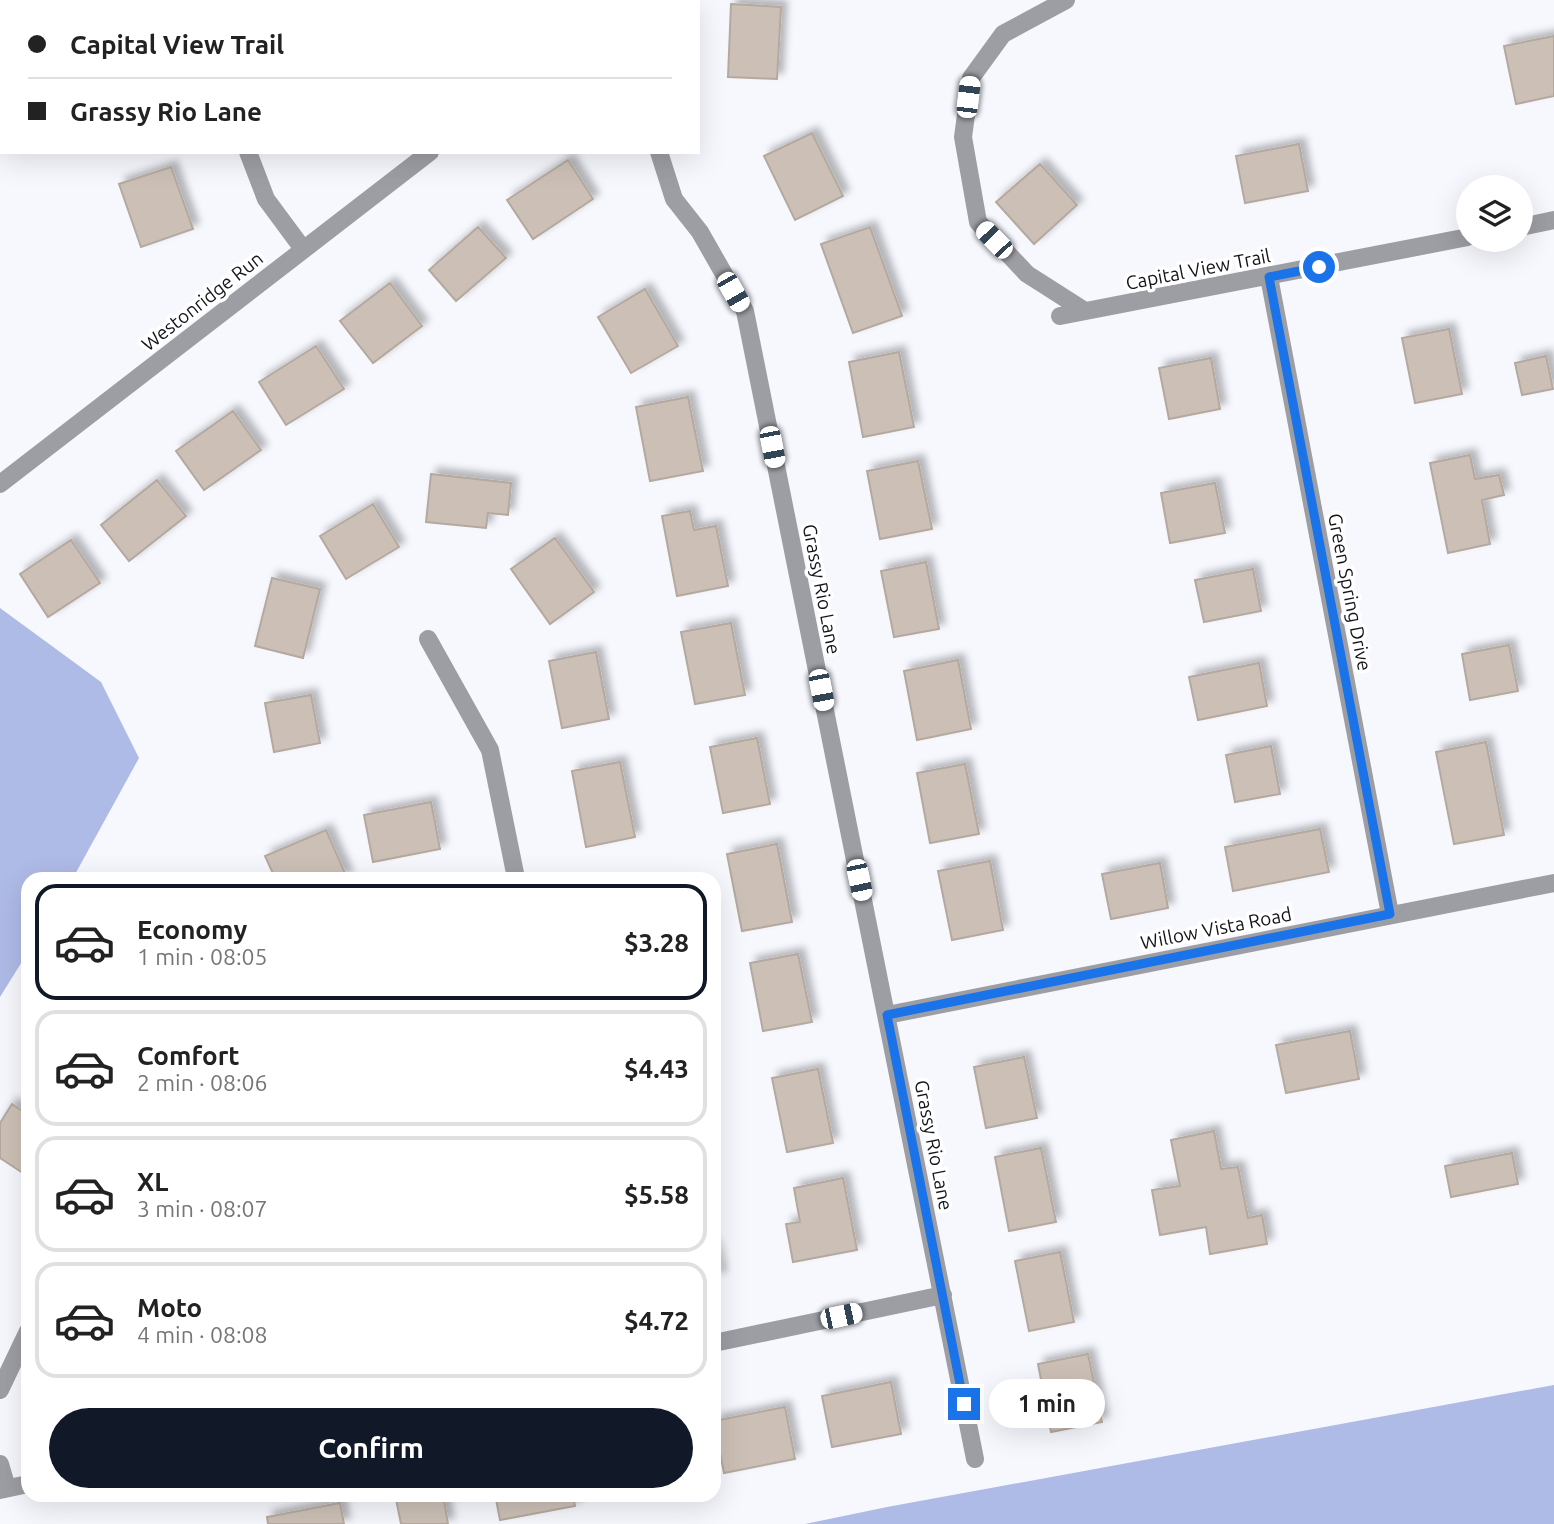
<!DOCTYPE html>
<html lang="en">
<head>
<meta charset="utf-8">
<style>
	:root { --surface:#fff; --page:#f2f2f2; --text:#222; --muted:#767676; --line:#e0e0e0; --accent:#111827 }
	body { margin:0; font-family:Ubuntu,sans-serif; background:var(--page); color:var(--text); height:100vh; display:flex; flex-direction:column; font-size:26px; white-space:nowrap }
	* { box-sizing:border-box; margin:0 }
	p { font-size:23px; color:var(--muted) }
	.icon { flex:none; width:38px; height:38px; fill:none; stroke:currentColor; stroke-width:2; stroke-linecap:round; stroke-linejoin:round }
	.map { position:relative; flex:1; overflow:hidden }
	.sheet { position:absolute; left:21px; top:872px; width:700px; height:630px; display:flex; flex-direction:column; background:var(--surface); border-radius:21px; box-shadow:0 7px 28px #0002 }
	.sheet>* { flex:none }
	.hud { position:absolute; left:0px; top:0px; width:700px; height:154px; box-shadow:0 7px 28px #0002; display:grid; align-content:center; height:154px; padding:0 28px; background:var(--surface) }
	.buttons { position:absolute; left:1456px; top:175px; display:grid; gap:14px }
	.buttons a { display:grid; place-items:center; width:77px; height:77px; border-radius:50%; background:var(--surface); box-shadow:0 7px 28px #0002; font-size:35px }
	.end { position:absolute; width:32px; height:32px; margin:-16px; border:9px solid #1a73e8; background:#fff; box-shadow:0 0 0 4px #fff }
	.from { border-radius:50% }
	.bubble { position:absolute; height:49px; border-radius:24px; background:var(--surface); box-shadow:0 7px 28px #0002; font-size:23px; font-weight:700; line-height:49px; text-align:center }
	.car { position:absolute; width:21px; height:42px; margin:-21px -10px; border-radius:9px; box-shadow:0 0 5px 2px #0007; background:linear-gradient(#fff 24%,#345 0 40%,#fff 0 76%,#345 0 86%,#fff 0) }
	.hud b { display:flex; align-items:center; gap:24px; height:66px; font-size:26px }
	.hud b+b { border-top:2px solid var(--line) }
	.hud i { width:18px; height:18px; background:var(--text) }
	ul { padding:12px 0 0; list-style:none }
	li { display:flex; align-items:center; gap:21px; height:116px; margin:0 14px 10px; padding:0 14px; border:4px solid var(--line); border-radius:21px }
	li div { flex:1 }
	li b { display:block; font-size:26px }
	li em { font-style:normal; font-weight:700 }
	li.on { border-color:var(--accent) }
	li>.icon { width:63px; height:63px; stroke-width:1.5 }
	.button { display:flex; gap:14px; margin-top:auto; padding:14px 28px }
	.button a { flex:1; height:80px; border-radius:42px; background:var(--accent); color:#fff; font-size:28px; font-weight:700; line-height:80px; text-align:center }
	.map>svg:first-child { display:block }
	.forest { fill:#afbbe7 }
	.building { fill:#ccc0b6; stroke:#b5a99f; stroke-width:2; filter:url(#shadow) }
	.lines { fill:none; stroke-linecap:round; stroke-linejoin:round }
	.minor { stroke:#9c9ea4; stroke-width:18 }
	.route { stroke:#1a73e8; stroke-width:9 }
	.labels { text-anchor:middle; stroke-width:7; stroke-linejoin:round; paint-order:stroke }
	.street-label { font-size:19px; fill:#131419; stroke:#fff }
</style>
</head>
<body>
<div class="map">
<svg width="1554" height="1524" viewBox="0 0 1554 1524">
	<defs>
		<filter id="shadow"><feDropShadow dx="6" dy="-6" stdDeviation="3.5" flood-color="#0004"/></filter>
	</defs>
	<rect width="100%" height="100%" fill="#f6f8fe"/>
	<path class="forest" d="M0 608 101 682 139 758 73 878H28V952L0 997Z
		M1554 1385V1524H805L887 1507Z"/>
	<path class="building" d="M505 0H543L534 2Z
		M731 4 781 7 777 79 728 77Z
		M1554 36V96L1516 104 1504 46Z
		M812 133 843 196 795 220 764 156Z
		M1299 144 1308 191 1245 203 1236 156Z
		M568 160 593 199 533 239 507 200Z
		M1040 164 1077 205 1034 244 996 202Z
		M171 167 193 229 141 247 119 184Z
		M478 227 506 258 456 301 429 270Z
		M870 227 902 316 853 333 821 244Z
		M390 283 422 326 373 363 340 321Z
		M645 289 678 346 631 373 598 317Z
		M1449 329 1462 394 1415 403 1402 338Z
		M316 346 344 389 286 425 259 382Z
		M899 352 914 427 863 437 849 362Z
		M1546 356 1553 389 1522 395 1515 363Z
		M1211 358 1220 409 1169 419 1159 368Z
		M688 397 703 471 650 481 636 407Z
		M233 411 261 450 204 490 176 451Z
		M1470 455 1475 479 1499 475 1504 495 1482 500 1490 544 1448 553 1430 463Z
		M918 461 932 529 880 539 867 471Z
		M431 474 511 483 508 515 488 513 486 528 426 522Z
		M157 480 186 516 129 561 101 525Z
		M1215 483 1225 533 1170 543 1161 493Z
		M373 504 399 547 346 579 320 536Z
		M690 511 694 530 716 526 728 586 677 596 662 516Z
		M555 538 594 592 550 624 511 569Z
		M71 540 100 583 48 617 20 574Z
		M926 562 939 629 894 637 881 571Z
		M1253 569 1261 611 1204 622 1195 580Z
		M272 578 320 589 303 658 255 646Z
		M731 623 745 695 695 704 681 632Z
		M1509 645 1518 691 1470 700 1462 654Z
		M596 652 609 719 562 728 549 661Z
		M958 660 971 729 917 740 904 671Z
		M1259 663 1267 706 1198 720 1189 677Z
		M311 695 320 743 274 752 265 703Z
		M757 738 770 804 723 813 710 747Z
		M1486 742 1504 835 1454 844 1436 752Z
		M1271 746 1280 794 1235 802 1226 755Z
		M620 762 635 837 586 847 572 771Z
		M965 764 979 834 930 843 917 773Z
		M431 802 440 849 373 862 364 815Z
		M1320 829 1329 872 1233 891 1225 847Z
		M326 830 347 878H275L265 856Z
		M777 844 792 922 742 931 727 854Z
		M990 861 1003 930 952 940 938 871Z
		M1160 863 1168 908 1111 919 1102 874Z
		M798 954 812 1022 763 1031 750 963Z
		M1350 1031 1359 1079 1286 1093 1276 1045Z
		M1024 1057 1037 1118 986 1128 974 1067Z
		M818 1069 833 1143 787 1152 772 1078Z
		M12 1104 28 1115 26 1175 0 1158V1123Z
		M1214 1131 1221 1169 1238 1167 1248 1218 1262 1215 1267 1244 1210 1254 1206 1227 1160 1235 1152 1190 1180 1186 1171 1140Z
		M1041 1148 1056 1222 1009 1231 995 1157Z
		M1512 1153 1518 1184 1451 1197 1445 1166Z
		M843 1178 857 1250 793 1262 786 1224 800 1222 794 1188Z
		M714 1245 720 1277 714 1278Z
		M1060 1252 1074 1322 1029 1331 1015 1261Z
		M1088 1354 1102 1422 1051 1432 1038 1364Z
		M891 1382 901 1434 832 1447 822 1396Z
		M785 1407 795 1459 724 1473 714 1421Z
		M395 1494H443L448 1524H401Z
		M495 1494H573L575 1506 500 1520Z
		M340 1503 344 1524H268L267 1517Z"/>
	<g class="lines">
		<path class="minor" d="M1066 0 1003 34 971 78 963 137 978 222 1027 274 1085 311
			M260 2 261 0
			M645 2V0
			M248 152 266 199 303 249
			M659 152 674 199 700 232 745 311 975 1459
			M1521 227 1554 220
			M1269 277 1390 914
			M1060 316 1468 237
			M0 484 430 152
			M428 639 490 750 516 878
			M887 1015 1554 883
			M714 1343 943 1295
			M0 1390 28 1331
			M0 1464 7 1488
			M0 1490 28 1484"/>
	</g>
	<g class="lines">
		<path class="route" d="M964 1404 887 1015 1390 914 1269 277 1319 267"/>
	</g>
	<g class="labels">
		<g class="street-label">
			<text transform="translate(1198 269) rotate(-11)" y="7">Capital View Trail</text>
			<text transform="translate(202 301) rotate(-38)" y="7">Westonridge Run</text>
			<text transform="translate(822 589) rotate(79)" y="7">Grassy Rio Lane</text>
			<text transform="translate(1350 592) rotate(79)" y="7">Green Spring Drive</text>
			<text transform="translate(1216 928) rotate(-11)" y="7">Willow Vista Road</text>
			<text transform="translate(934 1145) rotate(79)" y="7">Grassy Rio Lane</text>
		</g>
	</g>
</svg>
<div class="buttons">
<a><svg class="icon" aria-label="layers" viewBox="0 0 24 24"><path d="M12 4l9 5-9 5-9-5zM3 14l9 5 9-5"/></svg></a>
</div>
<i class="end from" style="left:1319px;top:267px"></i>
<i class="end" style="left:964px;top:1404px"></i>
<div class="bubble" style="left:989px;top:1379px;width:116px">1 min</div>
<i class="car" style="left:968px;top:97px;rotate:7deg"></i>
<i class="car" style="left:994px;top:240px;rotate:316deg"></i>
<i class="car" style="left:733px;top:292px;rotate:150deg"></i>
<i class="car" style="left:772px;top:447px;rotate:169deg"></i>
<i class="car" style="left:821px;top:690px;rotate:169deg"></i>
<i class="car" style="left:859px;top:880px;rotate:168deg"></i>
<i class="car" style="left:841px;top:1316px;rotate:78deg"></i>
<div class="hud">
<b><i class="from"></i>Capital View Trail</b>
<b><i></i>Grassy Rio Lane</b>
</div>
<section class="sheet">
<ul>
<li class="on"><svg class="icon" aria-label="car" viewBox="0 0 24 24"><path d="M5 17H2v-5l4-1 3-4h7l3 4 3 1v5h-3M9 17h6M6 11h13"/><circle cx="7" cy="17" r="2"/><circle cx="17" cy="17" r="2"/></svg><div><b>Economy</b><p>1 min · 08:05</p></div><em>$3.28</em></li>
<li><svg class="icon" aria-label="car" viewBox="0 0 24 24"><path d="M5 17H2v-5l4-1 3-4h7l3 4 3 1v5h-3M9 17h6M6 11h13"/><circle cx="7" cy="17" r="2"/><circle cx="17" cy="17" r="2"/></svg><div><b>Comfort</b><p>2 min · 08:06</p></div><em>$4.43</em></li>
<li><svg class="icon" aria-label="car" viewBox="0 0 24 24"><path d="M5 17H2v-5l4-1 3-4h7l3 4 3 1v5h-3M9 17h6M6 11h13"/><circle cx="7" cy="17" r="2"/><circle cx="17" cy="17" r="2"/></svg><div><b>XL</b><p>3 min · 08:07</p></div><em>$5.58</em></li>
<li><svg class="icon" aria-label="car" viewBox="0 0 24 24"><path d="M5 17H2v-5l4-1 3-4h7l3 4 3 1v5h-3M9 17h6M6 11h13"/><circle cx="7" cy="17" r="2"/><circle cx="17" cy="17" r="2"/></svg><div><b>Moto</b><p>4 min · 08:08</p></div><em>$4.72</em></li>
</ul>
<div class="button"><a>Confirm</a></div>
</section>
</div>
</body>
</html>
